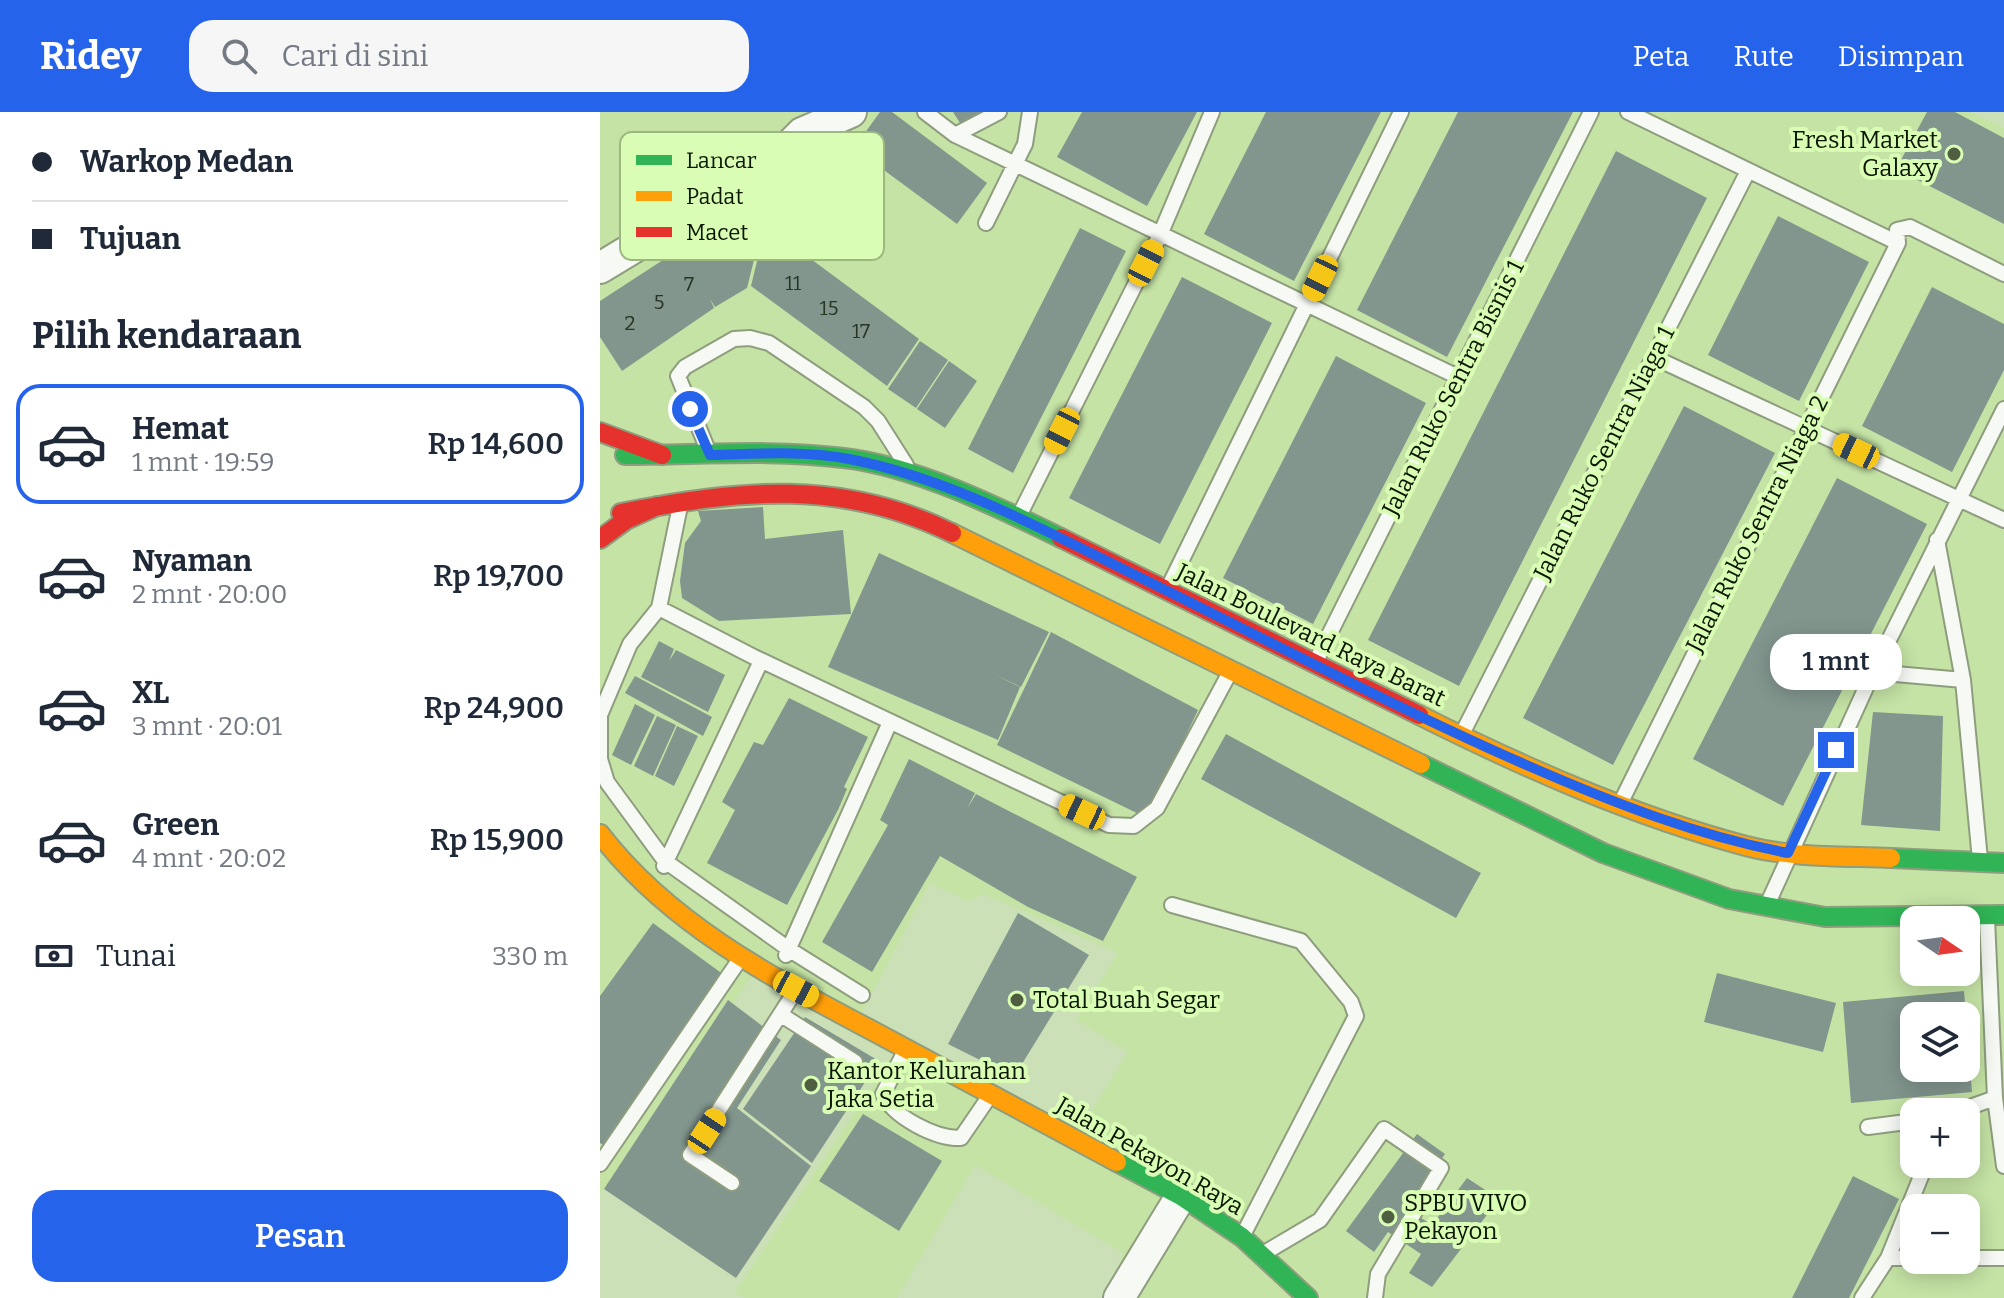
<!DOCTYPE html>
<html lang="id">
<head>
<meta charset="utf-8">
<style>
	:root { --surface:#fff; --page:#f6f6f7; --text:#1f2937; --muted:#747a83; --line:#e0e1e3; --accent:#2563eb }
	body { margin:0; font-family:Bitter,serif; background:var(--page); color:var(--text); height:100vh; display:flex; flex-direction:column; font-size:30px; white-space:nowrap }
	* { box-sizing:border-box; margin:0 }
	p { font-size:26px; color:var(--muted) }
	.icon { flex:none; width:44px; height:44px; fill:none; stroke:currentColor; stroke-width:2; stroke-linecap:round; stroke-linejoin:round }
	.map { position:relative; flex:1; overflow:hidden }
	.side { display:flex; flex-direction:column; background:var(--surface); width:600px }
	.side>* { flex:none }
	.hud { display:grid; align-content:center; height:176px; padding:0 32px; background:var(--surface) }
	.needle { width:52px; rotate:103deg }
	.controls { position:absolute; left:1300px; top:794px; display:grid; gap:16px }
	.controls a { display:grid; place-items:center; width:80px; height:80px; border-radius:16px; background:var(--surface); box-shadow:0 4px 20px #0003; font-size:40px }
	.end { position:absolute; width:36px; height:36px; margin:-18px; border:10px solid #2563eb; background:#fff; box-shadow:0 0 0 4px #fff }
	.from { border-radius:50% }
	.bubble { position:absolute; height:56px; border-radius:24px; background:var(--surface); box-shadow:0 4px 20px #0003; font-size:26px; font-weight:600; line-height:56px; text-align:center }
	.car { position:absolute; width:24px; height:48px; margin:-24px -12px; border-radius:10px; box-shadow:0 0 6px 2px #0007; background:linear-gradient(#f5c518 24%,#345 0 40%,#f5c518 0 76%,#345 0 86%,#f5c518 0) }
	.hud b { display:flex; align-items:center; gap:28px; height:76px; font-size:30px }
	.hud b+b { border-top:2px solid var(--line) }
	.hud i { width:20px; height:20px; background:var(--text) }
	ul { padding:0; list-style:none }
	li { display:flex; align-items:center; gap:24px; height:120px; margin:0 16px 12px; padding:0 16px; border:4px solid transparent; border-radius:24px }
	li div { flex:1 }
	li b { display:block; font-size:30px }
	li em { font-style:normal; font-weight:600 }
	li.active { border-color:var(--accent) }
	li>.icon { width:72px; height:72px; stroke-width:1.5 }
	h2 { padding:0 32px; font-size:36px; line-height:96px }
	.pay { display:flex; align-items:center; gap:20px; height:88px; padding:0 32px; font-size:30px }
	.pay p { margin-inline-start:auto }
	.action { display:flex; gap:16px; margin-top:auto; padding:16px 32px }
	.action a { flex:1; height:92px; border-radius:24px; background:var(--accent); color:#fff; font-size:32px; font-weight:600; line-height:92px; text-align:center }
	header { display:flex; align-items:center; gap:48px; box-sizing:border-box; height:112px; padding:0 40px; background:var(--accent); color:#fff }
	header strong { font-size:38px }
	nav { display:flex; gap:44px; margin-inline-start:auto; font-size:28px }
	.search { width:560px; height:72px; background:var(--page); display:flex; align-items:center; gap:20px; box-sizing:border-box; padding:0 28px; border-radius:24px; color:var(--muted); font-size:30px }
	main { display:flex; flex:1; min-height:0 }
	.map>svg:first-child { display:block }
	.built { fill:#c5e3a5; fill-rule:evenodd }
	.building { fill:#82968e }
	.lines { fill:none; stroke-linecap:round; stroke-linejoin:round }
	.lane-casing { stroke:#8e9d7e; stroke-width:18 }
	.street-casing { stroke:#8e9d7e; stroke-width:34 }
	.fast-casing { stroke:#8e9d7e; stroke-width:22 }
	.slow-casing { stroke:#8e9d7e; stroke-width:22 }
	.jam-casing { stroke:#8e9d7e; stroke-width:22 }
	.lane { stroke:#f7faf4; stroke-width:14 }
	.street { stroke:#f7faf4; stroke-width:30 }
	.fast { stroke:#30b455; stroke-width:18 }
	.slow { stroke:#ff9f0a; stroke-width:18 }
	.jam { stroke:#e5322d; stroke-width:18 }
	.route { stroke:#2563eb; stroke-width:10 }
	.poi-dot { fill:#4f5d40; stroke:#dafdb5; stroke-width:3 }
	.labels { text-anchor:middle; stroke-width:8; stroke-linejoin:round; paint-order:stroke }
	.number-label { font-size:20px; fill:#293624 }
	.poi-label { font-size:24px; fill:#0b1600; stroke:#dafdb5; text-anchor:start }
	.street-label { font-size:24px; fill:#0b1600; stroke:#dafdb5 }
	.key { fill:#dafdb5; stroke:#9cb87f; stroke-width:2 }
	.key-label { font-size:22px; fill:#0b1600 }
</style>
</head>
<body>
<header>
<strong>Ridey</strong>
<div class="search"><svg class="icon" aria-label="search" viewBox="0 0 24 24"><circle cx="10" cy="10" r="6"/><path d="M15 15l6 6"/></svg>Cari di sini</div>
<nav><a>Peta</a><a>Rute</a><a>Disimpan</a></nav>
</header>
<main>
<section class="side">
<div class="hud">
<b><i class="from"></i>Warkop Medan</b>
<b><i></i>Tujuan</b>
</div>
<h2>Pilih kendaraan</h2>
<ul>
<li class="active"><svg class="icon" aria-label="car" viewBox="0 0 24 24"><path d="M5 17H2v-5l4-1 3-4h7l3 4 3 1v5h-3M9 17h6M6 11h13"/><circle cx="7" cy="17" r="2"/><circle cx="17" cy="17" r="2"/></svg><div><b>Hemat</b><p>1 mnt · 19:59</p></div><em>Rp 14,600</em></li>
<li><svg class="icon" aria-label="car" viewBox="0 0 24 24"><path d="M5 17H2v-5l4-1 3-4h7l3 4 3 1v5h-3M9 17h6M6 11h13"/><circle cx="7" cy="17" r="2"/><circle cx="17" cy="17" r="2"/></svg><div><b>Nyaman</b><p>2 mnt · 20:00</p></div><em>Rp 19,700</em></li>
<li><svg class="icon" aria-label="car" viewBox="0 0 24 24"><path d="M5 17H2v-5l4-1 3-4h7l3 4 3 1v5h-3M9 17h6M6 11h13"/><circle cx="7" cy="17" r="2"/><circle cx="17" cy="17" r="2"/></svg><div><b>XL</b><p>3 mnt · 20:01</p></div><em>Rp 24,900</em></li>
<li><svg class="icon" aria-label="car" viewBox="0 0 24 24"><path d="M5 17H2v-5l4-1 3-4h7l3 4 3 1v5h-3M9 17h6M6 11h13"/><circle cx="7" cy="17" r="2"/><circle cx="17" cy="17" r="2"/></svg><div><b>Green</b><p>4 mnt · 20:02</p></div><em>Rp 15,900</em></li>
</ul>
<div class="pay"><svg class="icon" aria-label="cash" viewBox="0 0 24 24"><path d="M3 7h18v10H3z"/><circle cx="12" cy="12" r="2"/></svg>Tunai<p>330 m</p></div>
<div class="action"><a>Pesan</a></div>
</section>
<div class="map">
<svg width="1404" height="1186" viewBox="0 0 1404 1186">
	<rect width="100%" height="100%" fill="#cce0b8"/>
	<path class="built" d="M0 0H1370L1404 16V1186H507L523 1141 375 1053 297 1186H145L135 1180 290 947 480 1016 528 940 476 908 518 841 384 782 368 789 330 771 257 910 159 854 0 1083ZM1314 808H1366V860H1314ZM1314 904H1366V956H1314ZM1314 1000H1366V1052H1314ZM1314 1096H1366V1148H1314Z"/>
	<path class="building" d="M280 0H292L387 71 357 112 254 36Z
		M353 0H384L362 14Z
		M482 0H597L547 94 457 45Z
		M666 0H781L694 169 604 122Z
		M858 0H973L847 245 757 198Z
		M1327 0H1355L1404 26V112L1296 57Z
		M1016 39 1107 86 859 574 768 528Z
		M143 103 157 136 147 176 115 195 110 187 114 196 22 259 0 225V189L63 148Z
		M1178 104 1269 150 1199 289 1108 243Z
		M165 113 319 227 287 274 151 174 160 137 156 126Z
		M480 116 526 139 413 361 368 337Z
		M582 165 672 211 560 432 469 386Z
		M1332 175 1404 212V258L1352 360 1262 314Z
		M320 229 348 248 316 296 288 277Z
		M736 244 826 291 713 512 623 466Z
		M349 249 377 269 345 316 317 297Z
		M1084 294 1175 341 1013 653 923 606Z
		M1237 366 1327 412 1183 694 1093 647Z
		M163 395 165 427 243 418 251 502 119 509 82 486 80 469 85 431 101 409 98 399Z
		M279 441 449 520 421 575 393 562 420 575 398 628 228 555Z
		M451 520 598 598 547 706 397 633 424 577 485 609 424 577Z
		M59 529 74 537 69 549 76 538 125 563 108 600 41 565Z
		M35 564 112 605 103 624 25 581Z
		M189 586 268 625 244 675 247 677 238 698 187 793 107 751 135 698 122 690 154 630 163 633Z
		M35 592 55 603 31 653 12 643Z
		M1273 600 1343 604 1340 719 1261 713Z
		M57 604 76 613 53 664 34 654Z
		M77 614 98 624 74 674 55 664Z
		M626 622 881 761 856 806 601 667Z
		M309 647 375 681 367 697 376 682 537 765 503 829 428 795 340 744 272 860 222 830 288 713 280 708Z
		M418 801 489 843 414 965 348 932Z
		M53 811 124 863 8 1036 0 1031V884Z
		M1117 861 1236 891 1223 940 1104 910Z
		M1364 879 1366 904H1314V956H1366L1368 933 1372 980 1251 991 1243 890Z
		M128 888 181 928 137 996 211 1054 136 1166 4 1077Z
		M205 905 279 949 212 1051 143 997Z
		M263 1002 342 1049 299 1119 219 1069Z
		M817 1022 845 1042 807 1097 832 1113 867 1066 899 1087 832 1175 809 1161 821 1142 788 1120 774 1140 746 1119Z
		M1253 1064 1299 1087 1249 1186H1192Z"/>
	<g class="lines">
		<defs>
			<path id="lane" d="M325 0 355 23
				M399 0 355 23 858 265
				M1028 0 1298 131 1297 118 1310 115 1404 162
				M386 111 425 32 430 0
				M1053 245 1404 408
				M107 336 78 264 85 255 134 227 150 226 169 231 264 295 278 309 306 353
				M80 394 59 496 154 545 509 713 534 714 557 696 629 562
				M421 400 560 123 612 0
				M1337 428 1363 568 1380 748
				M569 474 801 0
				M59 496 30 532 0 603V647L7 670 65 749 190 838 262 883
				M717 547 991 0
				M1273 560 1363 568
				M862 622 1148 59
				M1021 690 1298 131
				M64 754 161 549
				M1168 791 1273 560 1404 297
				M572 793 701 829 751 890 756 904 644 1121
				M1387 807 1395 986 1404 1054
				M186 843 290 610
				M183 904 255 950
				M304 941 283 982C293 1005 336 1027 361 1026L389 985
				M1356 1000 1395 986
				M1268 1015 1314 1009
				M0 1052 140 847
				M132 1071 90 1043 194 881
				M666 1140 720 1108 784 1017 841 1056 778 1162 775 1186
				M1288 1146H1314
				M1366 1146H1404
				M1262 1186 1288 1146 1326 1052"/>
			<path id="street" d="M0 156 170 53 202 21 251 0
				M519 1186 581 1084"/>
			<path id="fast" d="M25 343C98 343 172 337 244 346 314 354 398 395 461 426
				M821 652 1003 741 1129 787 1225 805 1404 803
				M1291 746 1404 751
				M517 1050 581 1084 642 1125 708 1186"/>
			<path id="slow" d="M352 421 821 652
				M819 603C923 655 1033 704 1146 734 1192 746 1243 744 1291 746
				M0 722C72 816 183 871 286 926 363 967 440 1008 517 1050"/>
			<path id="jam" d="M0 320 62 343
				M21 401C140 378 240 366 352 421
				M461 426 819 603
				M0 427 26 408 57 394"/>
		</defs>
		<use href="#lane" class="lane-casing"/>
		<use href="#street" class="street-casing"/>
		<use href="#fast" class="fast-casing"/>
		<use href="#slow" class="slow-casing"/>
		<use href="#jam" class="jam-casing"/>
		<use href="#lane" class="lane"/>
		<use href="#street" class="street"/>
		<use href="#fast" class="fast"/>
		<use href="#slow" class="slow"/>
		<use href="#jam" class="jam"/>
	</g>
	<g class="lines">
		<path class="route" d="M90 297 110 343C156 342 204 338 249 347 352 367 446 419 539 465 669 529 798 597 931 655 1014 691 1098 724 1188 741L1236 638"/>
	</g>
	<g class="poi-dot">
		<circle cx="1354" cy="42" r="8"/>
		<circle cx="417" cy="888" r="8"/>
		<circle cx="211" cy="973" r="8"/>
		<circle cx="788" cy="1105" r="8"/>
	</g>
	<g class="labels">
		<g class="number-label">
			<text x="193" y="178">11</text>
			<text x="89" y="179">7</text>
			<text x="59" y="197">5</text>
			<text x="229" y="203">15</text>
			<text x="30" y="218">2</text>
			<text x="261" y="226">17</text>
		</g>
		<g class="poi-label">
			<text x="1338" y="36" text-anchor="end">Fresh Market<tspan x="1338" dy="28">Galaxy</tspan></text>
			<text x="433" y="896">Total Buah Segar</text>
			<text x="227" y="967">Kantor Kelurahan<tspan x="227" dy="28">Jaka Setia</tspan></text>
			<text x="804" y="1099">SPBU VIVO<tspan x="804" dy="28">Pekayon</tspan></text>
		</g>
		<g class="street-label">
			<text transform="translate(853 276) rotate(-63)" y="8">Jalan Ruko Sentra Bisnis 1</text>
			<text transform="translate(1004 341) rotate(-63)" y="8">Jalan Ruko Sentra Niaga 1</text>
			<text transform="translate(1157 412) rotate(-63)" y="8">Jalan Ruko Sentra Niaga 2</text>
			<text transform="translate(711 523) rotate(26)" y="8">Jalan Boulevard Raya Barat</text>
			<text transform="translate(550 1044) rotate(30)" y="8">Jalan Pekayon Raya</text>
		</g>
	</g>
	<rect x="20" y="20" width="264" height="128" rx="12" class="key"/>
	<rect x="36" y="43" width="36" height="10" fill="#30b455"/>
	<rect x="36" y="79" width="36" height="10" fill="#ff9f0a"/>
	<rect x="36" y="115" width="36" height="10" fill="#e5322d"/>
	<g class="key-label">
		<text x="86" y="56">Lancar</text>
		<text x="86" y="92">Padat</text>
		<text x="86" y="128">Macet</text>
	</g>
</svg>
<div class="controls">
<a><svg class="needle" viewBox="-14 -14 28 28"><path d="M0-13l5 13h-10z" fill="#e53935"/><path d="M0 13l5-13h-10z" fill="#747a83"/></svg></a>
<a><svg class="icon" aria-label="layers" viewBox="0 0 24 24"><path d="M12 4l9 5-9 5-9-5zM3 14l9 5 9-5"/></svg></a>
<a>+</a>
<a>−</a>
</div>
<i class="end from" style="left:90px;top:297px"></i>
<i class="end" style="left:1236px;top:638px"></i>
<div class="bubble" style="left:1170px;top:522px;width:132px">1 mnt</div>
<i class="car" style="left:546px;top:151px;rotate:27deg"></i>
<i class="car" style="left:720px;top:166px;rotate:206deg"></i>
<i class="car" style="left:462px;top:319px;rotate:207deg"></i>
<i class="car" style="left:1256px;top:339px;rotate:295deg"></i>
<i class="car" style="left:482px;top:700px;rotate:295deg"></i>
<i class="car" style="left:196px;top:877px;rotate:118deg"></i>
<i class="car" style="left:107px;top:1019px;rotate:33deg"></i>
</div>
</main>
</body>
</html>
